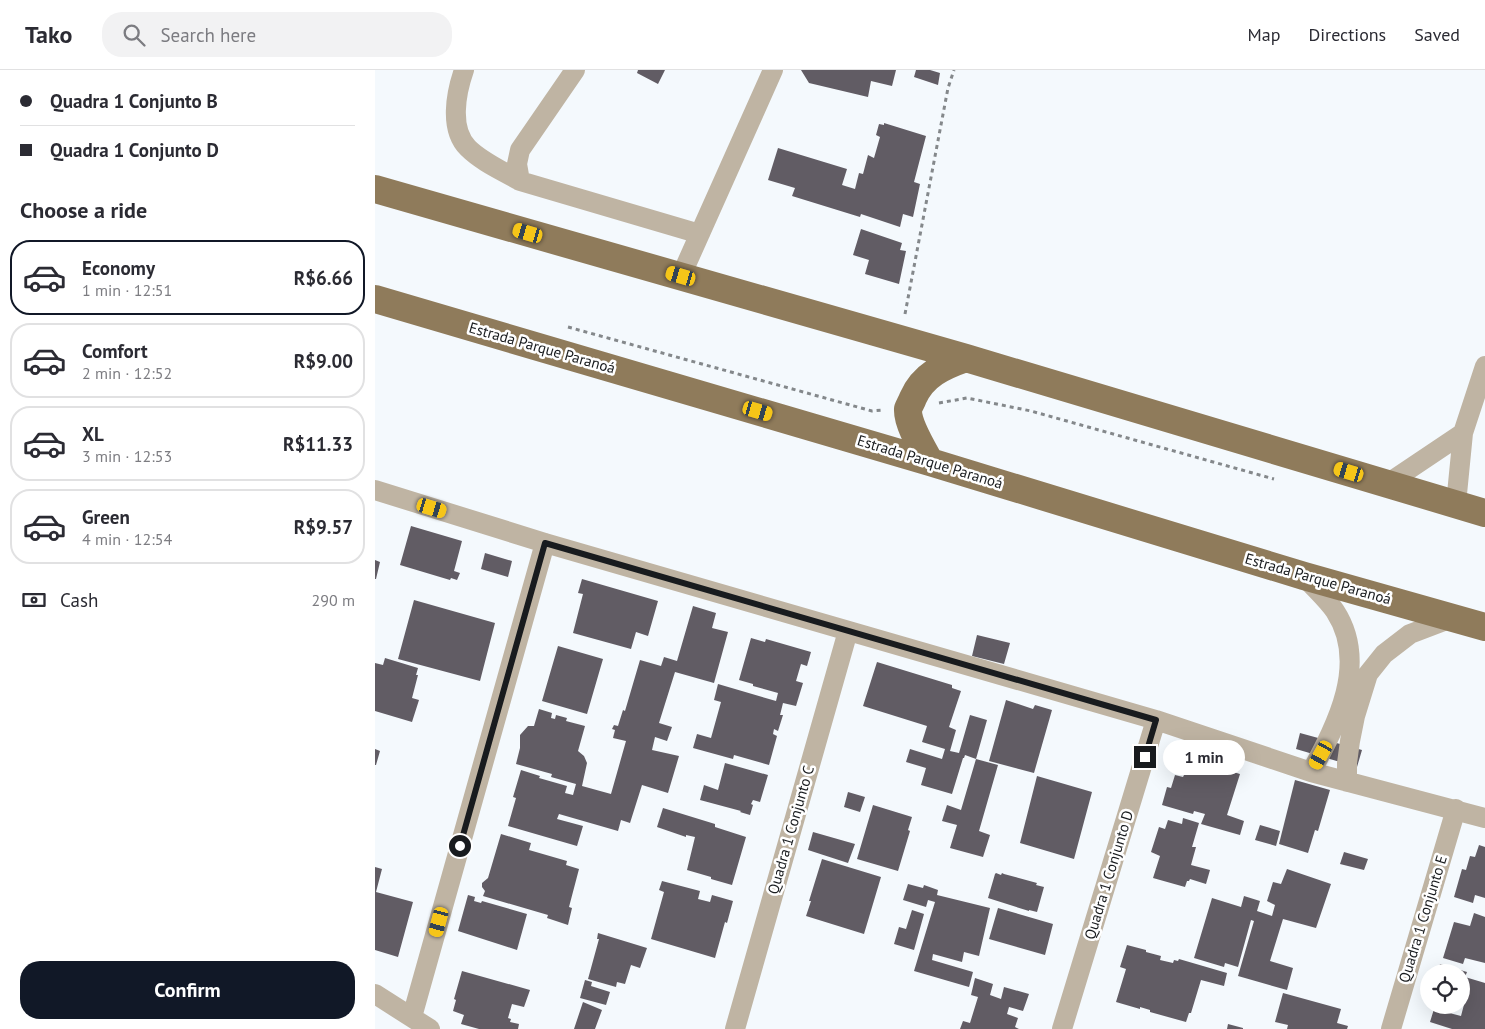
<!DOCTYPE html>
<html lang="en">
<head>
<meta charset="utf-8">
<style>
	:root { --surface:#fff; --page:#f2f2f3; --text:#2b2b33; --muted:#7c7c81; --line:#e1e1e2; --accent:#111827 }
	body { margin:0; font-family:"PT Sans",sans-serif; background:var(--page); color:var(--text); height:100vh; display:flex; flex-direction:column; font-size:19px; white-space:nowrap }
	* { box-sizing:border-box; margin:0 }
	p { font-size:16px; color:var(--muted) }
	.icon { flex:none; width:28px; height:28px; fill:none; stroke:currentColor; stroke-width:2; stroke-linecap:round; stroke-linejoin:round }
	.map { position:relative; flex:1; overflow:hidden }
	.drawer { display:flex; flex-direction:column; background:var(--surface); width:375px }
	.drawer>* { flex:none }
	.guide { display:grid; align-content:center; height:110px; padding:0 20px; background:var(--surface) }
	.controls { position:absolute; left:1045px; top:894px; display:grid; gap:10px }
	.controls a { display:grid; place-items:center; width:50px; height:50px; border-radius:50%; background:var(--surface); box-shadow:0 5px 20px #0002; font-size:25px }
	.end { position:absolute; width:22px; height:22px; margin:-11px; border:6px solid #181b1e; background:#fff; box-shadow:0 0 0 2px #fff }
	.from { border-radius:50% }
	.bubble { position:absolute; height:35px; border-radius:18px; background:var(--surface); box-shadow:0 5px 20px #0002; font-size:16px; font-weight:700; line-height:35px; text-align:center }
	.car { position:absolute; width:15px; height:30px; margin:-15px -8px; border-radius:6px; box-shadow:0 0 4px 1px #0007; background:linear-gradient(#f5c518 24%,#345 0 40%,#f5c518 0 76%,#345 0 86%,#f5c518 0) }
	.guide b { display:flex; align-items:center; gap:18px; height:48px; font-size:19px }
	.guide b+b { border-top:1px solid var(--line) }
	.guide i { width:12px; height:12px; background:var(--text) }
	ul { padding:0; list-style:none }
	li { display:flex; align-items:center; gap:15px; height:75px; margin:0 10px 8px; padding:0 10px; border:2px solid var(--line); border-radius:20px }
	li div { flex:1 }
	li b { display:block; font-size:19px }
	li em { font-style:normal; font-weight:700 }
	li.selected { border-color:var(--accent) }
	li>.icon { width:45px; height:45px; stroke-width:1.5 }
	h2 { padding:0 20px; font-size:22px; line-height:60px }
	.pay { display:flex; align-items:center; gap:12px; height:55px; padding:0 20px; font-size:19px }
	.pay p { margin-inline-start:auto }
	.button { display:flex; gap:10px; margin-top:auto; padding:10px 20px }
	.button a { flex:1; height:58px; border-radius:20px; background:var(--accent); color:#fff; font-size:20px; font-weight:700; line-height:58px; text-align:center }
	header { display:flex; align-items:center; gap:30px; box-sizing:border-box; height:70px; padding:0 25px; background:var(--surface); border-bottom:1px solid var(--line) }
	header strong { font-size:24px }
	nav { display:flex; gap:28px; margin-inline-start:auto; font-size:18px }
	.search { width:350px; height:45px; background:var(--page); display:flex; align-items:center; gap:12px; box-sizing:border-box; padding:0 18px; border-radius:20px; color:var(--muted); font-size:19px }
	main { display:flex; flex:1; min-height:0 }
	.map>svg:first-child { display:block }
	.building { fill:#615c64 }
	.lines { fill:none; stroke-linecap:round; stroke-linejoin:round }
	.path { stroke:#84888b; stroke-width:3; stroke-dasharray:4 4; stroke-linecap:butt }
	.minor { stroke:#bfb4a3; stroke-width:20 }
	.primary { stroke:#8f7b5b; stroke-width:28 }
	.route { stroke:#181b1e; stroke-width:6 }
	.labels { text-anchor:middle; stroke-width:5; stroke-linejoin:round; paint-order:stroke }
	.street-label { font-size:15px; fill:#181b1e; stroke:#fff }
</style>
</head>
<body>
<header>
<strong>Tako</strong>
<div class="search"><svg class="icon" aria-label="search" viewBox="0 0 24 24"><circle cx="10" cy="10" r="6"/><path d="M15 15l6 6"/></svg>Search here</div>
<nav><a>Map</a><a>Directions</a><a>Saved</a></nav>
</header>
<main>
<section class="drawer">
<div class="guide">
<b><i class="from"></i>Quadra 1 Conjunto B</b>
<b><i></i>Quadra 1 Conjunto D</b>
</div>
<h2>Choose a ride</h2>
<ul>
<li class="selected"><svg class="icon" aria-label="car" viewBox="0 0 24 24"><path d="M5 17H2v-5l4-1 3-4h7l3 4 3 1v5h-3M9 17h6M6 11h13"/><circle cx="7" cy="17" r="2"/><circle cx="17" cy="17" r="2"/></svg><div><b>Economy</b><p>1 min · 12:51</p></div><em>R$6.66</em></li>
<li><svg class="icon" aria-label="car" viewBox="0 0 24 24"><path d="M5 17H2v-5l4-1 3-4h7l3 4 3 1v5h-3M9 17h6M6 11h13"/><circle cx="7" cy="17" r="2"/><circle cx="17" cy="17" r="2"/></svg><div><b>Comfort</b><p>2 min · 12:52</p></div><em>R$9.00</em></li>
<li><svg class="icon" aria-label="car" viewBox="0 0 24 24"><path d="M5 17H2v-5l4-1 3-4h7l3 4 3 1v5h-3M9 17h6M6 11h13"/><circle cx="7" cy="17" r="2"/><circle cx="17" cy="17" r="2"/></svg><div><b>XL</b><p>3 min · 12:53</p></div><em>R$11.33</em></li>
<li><svg class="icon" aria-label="car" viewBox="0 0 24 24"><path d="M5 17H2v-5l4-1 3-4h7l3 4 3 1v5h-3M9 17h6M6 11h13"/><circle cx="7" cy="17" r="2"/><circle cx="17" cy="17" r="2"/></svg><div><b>Green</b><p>4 min · 12:54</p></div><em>R$9.57</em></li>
</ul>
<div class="pay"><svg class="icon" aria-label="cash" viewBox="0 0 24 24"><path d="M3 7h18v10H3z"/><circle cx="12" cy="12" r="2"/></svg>Cash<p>290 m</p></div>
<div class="button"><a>Confirm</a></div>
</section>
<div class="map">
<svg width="1110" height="959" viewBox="0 0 1110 959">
	<rect width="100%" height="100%" fill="#f4f9fd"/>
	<path class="building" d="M263 0H290L283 14 262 3Z
		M426 0H521L517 16 496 11 493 27 434 13Z
		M541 0H555L565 3 563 15 539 7Z
		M509 53 551 66 539 112 545 114 538 147 528 144 525 157 486 144 485 147 417 126 420 118 393 110 403 78 472 99 467 115 480 119 484 103 488 104 493 85 499 88 505 67 501 65 504 54 509 55Z
		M486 159 527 173 525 180 531 181 524 214 490 204 494 190 478 185Z
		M36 456 87 471 79 501 85 503 82 510 76 508 75 510 25 495Z
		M110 483 137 491 133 507 106 499Z
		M0 490 5 492 1 509H0Z
		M207 509 283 531 273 566 261 562 256 579 198 563 208 524 203 523Z
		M39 530 120 553 105 611 23 589Z
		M318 536 341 543 337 558 353 562 339 613 300 602 284 653 297 657 292 671 280 667 277 680 304 686 293 723 267 715 255 753 246 750 243 761 184 744 182 749 208 756 202 776 133 756 141 728 138 727 146 700 165 706 164 708 192 716 190 723 198 725 201 714 176 707 177 704 141 694 145 678V665L153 656H159L164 639 177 643 176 648 180 649 181 645 192 648 191 651 210 656 203 681 209 686 212 693 207 716 236 724 251 671 238 668 240 660 237 659 239 655 243 656 248 640 250 641 265 590 286 596 289 587 302 591Z
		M602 565 635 573 629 594 597 586Z
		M376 568 390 572 391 569 436 582 432 596 426 594 421 611 428 613 421 636 408 633 405 645H408L403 661 399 659 398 664 402 666 394 695 359 685 358 689 318 678 322 664 336 668 346 632 339 630 343 614 401 631 403 623 378 616V614L364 610Z
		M183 576 228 589 212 644 167 631Z
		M10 588 43 598 41 605H43L37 628 44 630 37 652 0 641V593L8 595Z
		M502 592 577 615V618L586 621 574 657 581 660 575 681 584 683 595 645 612 650 601 689 590 685 589 688H588L577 724 546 715 551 698 531 692 535 679 567 689 570 679 547 672 552 656 488 636Z
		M631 630 658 639 660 635 677 640 659 703 614 691Z
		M925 663 987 680 982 697 921 679Z
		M0 679 5 681 1 695H0Z
		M823 684 847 691 845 698 865 704 852 745 869 751 865 765 826 754 830 744 819 741 818 744 787 735 792 717 796 718 800 705 808 707 809 705 807 704 814 690 820 692Z
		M601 689 623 695 604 761 615 765 608 787 575 778 582 755 567 751 572 735 586 740Z
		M350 693 393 705 385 732 378 730 376 734 378 735 375 745 365 742 366 741 325 730 329 715 343 720Z
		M662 706 717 722 699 789 645 773Z
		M920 710 955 720 943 761 940 760 933 783 904 774Z
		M473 722 490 727 485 742 469 737Z
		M498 735 537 747 533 760 535 761 523 801 482 789Z
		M288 738 340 754V757L371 767 357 815 336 809V807L312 800 320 767 311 765V767L282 757Z
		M808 748 824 753 817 777H821L816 795 835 800 831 814 815 809 814 811H812L810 817 778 808 785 786 776 782 784 757 790 759 793 750 807 754Z
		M885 755 905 761 901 776 880 770Z
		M438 762 480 774 473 793 433 780Z
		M126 764 156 773 154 780 192 791 191 795 204 799 194 837 197 838 193 855 172 848 173 845 108 826 110 821 107 817V813L113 808Z
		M1104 775 1110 777V828L1100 825 1098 833 1079 827 1087 799 1091 800 1095 786 1100 787Z
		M969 782 993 789 989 800 965 794Z
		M447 789 506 807 489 864 431 846 436 831H434Z
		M0 797 7 799 1 822 38 832 23 887 0 880Z
		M912 799 956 814 941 858 908 849 895 891 918 898 912 920 863 906 879 851 876 850 863 897 850 893 849 897 819 888 837 828 866 837 869 826 885 831 882 841 897 846 900 835 892 831 898 812 906 814Z
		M621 803 626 805 627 803 629 804 662 813 661 815 669 817 662 842 654 840V841L613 828 620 804Z
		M287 811 325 821 323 829 335 832 337 825 358 831 352 853 350 852 340 888 276 869 289 822 284 820Z
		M533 814 548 818 549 815 563 820 562 825 615 838 604 886 589 882 587 892 558 884 557 890 598 902 594 917 539 901 560 832 553 830 551 837 528 830Z
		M93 825 100 827 99 831 106 833 107 831 152 844 142 880 83 861Z
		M623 838 678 854 670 885 614 869Z
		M537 840 549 844 539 880 519 874 524 857 531 859Z
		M1099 843 1110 847V893L1090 888 1088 894 1068 888 1079 852 1095 856Z
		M223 863 272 878 265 898 256 895 250 914 242 912 241 917 213 909 224 869H222Z
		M752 875 771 880V882L786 886 785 890 798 893 799 890 803 891 804 889 852 903 849 916 826 910 816 943H814L811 952 775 942V940L765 937V939L741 932 751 899 745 897Z
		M1065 894 1092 902 1090 907 1110 913V959H1077L1055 952 1059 939 1086 946 1092 923 1086 922V902H1063Z
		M87 901 155 920 149 937 137 934 133 948 136 949 135 952 144 954 143 959H104L86 954 89 945 78 941 81 930 79 929Z
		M600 908 618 914 615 925 626 929 629 917 654 924 648 941 634 937 632 944 643 948 640 957 644 959H585L588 951 595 953 603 927 596 925Z
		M210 910 217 912 216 916 235 922 231 935 205 928Z
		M908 923 966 939 962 953 973 956 972 959H912L913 955 900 952Z
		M208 932 227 940 220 959H199Z
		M853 954 868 958V959H852Z"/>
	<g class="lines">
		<path class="path" d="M530 244 573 18 579 0
			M193 257 497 341 509 340
			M564 333 592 328 656 341 899 409"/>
		<path class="minor" d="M89 0C81 23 74 59 93 78 107 92 128 101 145 111
			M200 0 145 80 142 94 145 111 325 164
			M306 206 398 0
			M1012 414 1088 363
			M0 420 170 473 781 650 936 702 1110 748
			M1081 434 1088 363 1110 296
			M929 506C939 518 952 529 960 541 994 593 962 654 936 702
			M972 712V693L975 671 980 646 993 604 1009 584 1035 564 1077 548
			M0 924 55 959
			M37 947 170 473
			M360 959 473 561
			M687 959 781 650
			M1016 959 1081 739"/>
		<path class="primary" d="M0 119 591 288 1110 443
			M0 229 555 392 929 506 1110 557
			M555 392C548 379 532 354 533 339 534 336 537 331 538 328 548 305 568 296 591 288"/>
	</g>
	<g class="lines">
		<path class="route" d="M85 776 170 473 781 650 770 687"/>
	</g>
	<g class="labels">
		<g class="street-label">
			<text transform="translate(167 278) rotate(16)" y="5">Estrada Parque Paranoá</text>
			<text transform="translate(555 392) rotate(17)" y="5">Estrada Parque Paranoá</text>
			<text transform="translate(943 509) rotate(16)" y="5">Estrada Parque Paranoá</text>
			<text transform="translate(416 760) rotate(-74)" y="5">Quadra 1 Conjunto C</text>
			<text transform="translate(734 805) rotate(-73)" y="5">Quadra 1 Conjunto D</text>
			<text transform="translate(1048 849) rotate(-73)" y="5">Quadra 1 Conjunto E</text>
		</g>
	</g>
</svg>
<div class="controls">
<a><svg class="icon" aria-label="locate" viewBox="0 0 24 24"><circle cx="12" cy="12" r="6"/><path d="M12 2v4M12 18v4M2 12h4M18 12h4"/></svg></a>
</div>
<i class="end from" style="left:85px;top:776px"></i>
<i class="end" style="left:770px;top:687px"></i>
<div class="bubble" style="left:788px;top:670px;width:82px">1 min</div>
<i class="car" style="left:153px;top:163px;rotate:286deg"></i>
<i class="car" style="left:306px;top:206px;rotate:286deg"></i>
<i class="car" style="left:383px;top:341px;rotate:106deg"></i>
<i class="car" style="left:974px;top:402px;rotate:287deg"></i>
<i class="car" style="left:57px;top:438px;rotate:107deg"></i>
<i class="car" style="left:946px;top:685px;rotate:209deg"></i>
<i class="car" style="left:64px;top:852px;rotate:195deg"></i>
</div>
</main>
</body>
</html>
